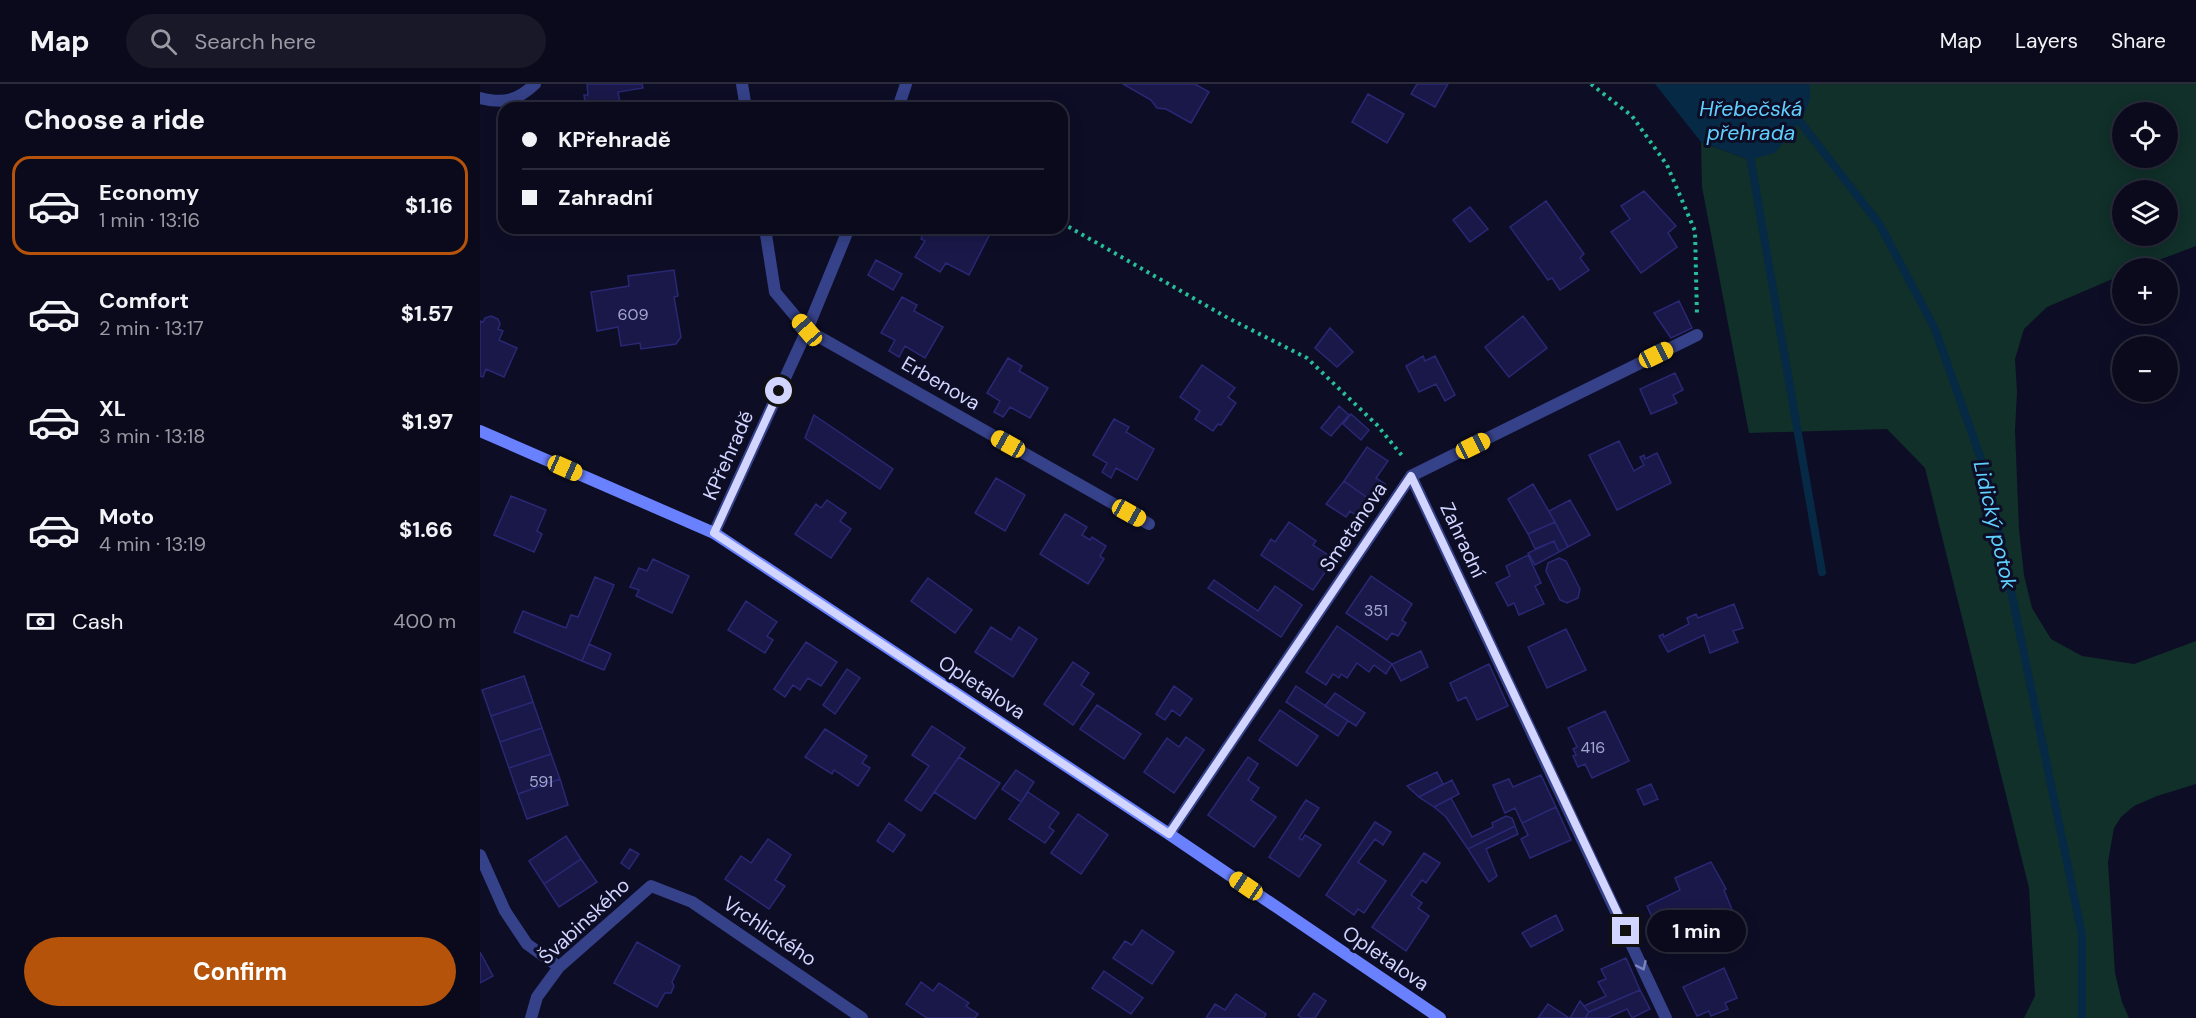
<!DOCTYPE html>
<html lang="en">
<head>
<meta charset="utf-8">
<style>
	:root { --surface:#0a0a1c; --page:#181829; --text:#f1f3f6; --muted:#999aa3; --line:#2a2b3b; --accent:#b45309 }
	body { margin:0; font-family:"DM Sans",sans-serif; background:var(--page); color:var(--text); height:100vh; display:flex; flex-direction:column; font-size:22px; white-space:nowrap }
	* { box-sizing:border-box; margin:0 }
	p { font-size:20px; color:var(--muted) }
	.icon { flex:none; width:33px; height:33px; fill:none; stroke:currentColor; stroke-width:2; stroke-linecap:round; stroke-linejoin:round }
	.map { position:relative; flex:1; overflow:hidden }
	.drawer { display:flex; flex-direction:column; background:var(--surface); width:480px }
	.drawer>* { flex:none }
	.banner { position:absolute; left:18px; top:18px; width:570px; height:132px; border-radius:18px; box-shadow:0 3px 15px #0003,0 0 0 2px var(--line); display:grid; align-content:center; height:132px; padding:0 24px; background:var(--surface) }
	.tools { position:absolute; left:1632px; top:18px; display:grid; gap:12px }
	.tools a { display:grid; place-items:center; width:66px; height:66px; border-radius:50%; background:var(--surface); box-shadow:0 3px 15px #0003,0 0 0 2px var(--line); font-size:30px }
	.end { position:absolute; width:27px; height:27px; margin:-14px; border:8px solid #d2d5ff; background:#111; box-shadow:0 0 0 3px #111 }
	.from { border-radius:50% }
	.bubble { position:absolute; height:42px; border-radius:21px; background:var(--surface); box-shadow:0 3px 15px #0003,0 0 0 2px var(--line); font-size:20px; font-weight:700; line-height:42px; text-align:center }
	.car { position:absolute; width:18px; height:36px; margin:-18px -9px; border-radius:8px; box-shadow:0 0 4px 2px #0007; background:linear-gradient(#f5c518 24%,#345 0 40%,#f5c518 0 76%,#345 0 86%,#f5c518 0) }
	.banner b { display:flex; align-items:center; gap:21px; height:57px; font-size:22px }
	.banner b+b { border-top:2px solid var(--line) }
	.banner i { width:15px; height:15px; background:var(--text) }
	ul { padding:0; list-style:none }
	li { display:flex; align-items:center; gap:18px; height:99px; margin:0 12px 9px; padding:0 12px; border:3px solid transparent; border-radius:18px }
	li div { flex:1 }
	li b { display:block; font-size:22px }
	li em { font-style:normal; font-weight:700 }
	li.current { border-color:var(--accent) }
	li>.icon { width:54px; height:54px; stroke-width:1.5 }
	h2 { padding:0 24px; font-size:27px; line-height:72px }
	.pay { display:flex; align-items:center; gap:15px; height:66px; padding:0 24px; font-size:22px }
	.pay p { margin-inline-start:auto }
	.button { display:flex; gap:12px; margin-top:auto; padding:12px 24px }
	.button a { flex:1; height:69px; border-radius:36px; background:var(--accent); color:#fff; font-size:24px; font-weight:700; line-height:69px; text-align:center }
	header { display:flex; align-items:center; gap:36px; box-sizing:border-box; height:84px; padding:0 30px; background:var(--surface); border-bottom:2px solid var(--line) }
	header strong { font-size:28px }
	nav { display:flex; gap:33px; margin-inline-start:auto; font-size:21px }
	.search { width:420px; height:54px; background:var(--page); display:flex; align-items:center; gap:15px; box-sizing:border-box; padding:0 21px; border-radius:33px; color:var(--muted); font-size:22px }
	main { display:flex; flex:1; min-height:0 }
	.map>svg:first-child { display:block }
	.green { fill:#103029; fill-rule:evenodd }
	.water { fill:#062945 }
	.lines { fill:none; stroke-linecap:round; stroke-linejoin:round }
	.stream { stroke:#062945; stroke-width:8 }
	.building { fill:#191848; stroke:#2a2875; stroke-width:1.5 }
	.path { stroke:#27be9a; stroke-width:4; stroke-dasharray:3 4.5; stroke-linecap:butt }
	.street { stroke:#354188; stroke-width:12 }
	.secondary { stroke:#6980ff; stroke-width:12 }
	.oneway { stroke:#7c84be }
	.route { stroke:#d2d5ff; stroke-width:8 }
	.labels { text-anchor:middle; stroke-width:6; stroke-linejoin:round; paint-order:stroke }
	.number-label { font-size:16px; fill:#a4a6d1 }
	.street-label { font-size:20px; fill:#d2d5ff; stroke:#0d0d26 }
	.water-label { font-size:21px; font-style:italic; fill:#60d1ff; stroke:#0d0d26 }
</style>
</head>
<body>
<header>
<strong>Map</strong>
<div class="search"><svg class="icon" aria-label="search" viewBox="0 0 24 24"><circle cx="10" cy="10" r="6"/><path d="M15 15l6 6"/></svg>Search here</div>
<nav><a>Map</a><a>Layers</a><a>Share</a></nav>
</header>
<main>
<section class="drawer">
<h2>Choose a ride</h2>
<ul>
<li class="current"><svg class="icon" aria-label="car" viewBox="0 0 24 24"><path d="M5 17H2v-5l4-1 3-4h7l3 4 3 1v5h-3M9 17h6M6 11h13"/><circle cx="7" cy="17" r="2"/><circle cx="17" cy="17" r="2"/></svg><div><b>Economy</b><p>1 min · 13:16</p></div><em>$1.16</em></li>
<li><svg class="icon" aria-label="car" viewBox="0 0 24 24"><path d="M5 17H2v-5l4-1 3-4h7l3 4 3 1v5h-3M9 17h6M6 11h13"/><circle cx="7" cy="17" r="2"/><circle cx="17" cy="17" r="2"/></svg><div><b>Comfort</b><p>2 min · 13:17</p></div><em>$1.57</em></li>
<li><svg class="icon" aria-label="car" viewBox="0 0 24 24"><path d="M5 17H2v-5l4-1 3-4h7l3 4 3 1v5h-3M9 17h6M6 11h13"/><circle cx="7" cy="17" r="2"/><circle cx="17" cy="17" r="2"/></svg><div><b>XL</b><p>3 min · 13:18</p></div><em>$1.97</em></li>
<li><svg class="icon" aria-label="car" viewBox="0 0 24 24"><path d="M5 17H2v-5l4-1 3-4h7l3 4 3 1v5h-3M9 17h6M6 11h13"/><circle cx="7" cy="17" r="2"/><circle cx="17" cy="17" r="2"/></svg><div><b>Moto</b><p>4 min · 13:19</p></div><em>$1.66</em></li>
</ul>
<div class="pay"><svg class="icon" aria-label="cash" viewBox="0 0 24 24"><path d="M3 7h18v10H3z"/><circle cx="12" cy="12" r="2"/></svg>Cash<p>400 m</p></div>
<div class="button"><a>Confirm</a></div>
</section>
<div class="map">
<svg width="1716" height="934" viewBox="0 0 1716 934">
	<rect width="100%" height="100%" fill="#0d0d26"/>
	<path class="green" d="M1330 0H1716V162L1658 184H1642V191L1567 223 1544 245 1535 275 1537 308 1535 346 1539 445 1544 491 1552 524 1571 555 1602 572 1654 580 1716 557V700L1677 712 1654 722 1641 733 1634 744 1628 778 1635 889 1642 918 1649 934H1544L1555 912 1549 804 1445 384 1407 345 1269 349 1222 103 1221 58 1269 76 1330 15ZM1642 28H1688V74H1642ZM1642 106H1688V152H1642Z"/>
	<path class="water" d="M1175 0H1330V15L1323 33 1295 69 1269 76 1221 58Z"/>
	<g class="lines">
		<path class="stream" d="M1314 30 1400 141 1455 245 1508 395 1602 851V934
			M1269 66 1342 488"/>
	</g>
	<path class="building" d="M107 0H162L163 4 138 8 141 24H106L104 11H108Z
		M643 0H715L729 8 711 39 686 25 677 24 671 16Z
		M937 0H968L955 23 931 10Z
		M888 10 924 30 907 59 872 38Z
		M1164 107 1196 142 1188 149 1197 163 1161 189 1131 148 1150 135 1141 122Z
		M1066 117 1104 170 1100 174 1109 186 1080 206 1072 194 1068 196 1030 143Z
		M990 123 1008 145 990 158 973 136Z
		M446 144H509L512 146 489 191 466 179 460 188 435 173 445 157 441 155Z
		M396 176 422 190 413 206 388 191Z
		M194 186 198 212 194 213 201 253 196 260 161 265 160 259 141 262 138 243 117 247 111 208 149 202 148 192Z
		M422 213 437 221 434 227 463 243 445 274 425 262 419 273 409 267 415 256 401 249Z
		M1199 217 1212 244 1191 254 1174 229Z
		M11 232 18 235 20 240 18 245 23 247 19 256 37 264 24 293 6 285 3 293 0 292V237L3 238 5 234Z
		M1043 232 1067 264 1029 293 1005 263Z
		M850 244 873 268 857 283 835 264Z
		M943 272 945 277 955 272 975 311 965 317 956 300 939 308 926 282Z
		M528 274 542 282 539 287 568 304 550 334 530 323 523 333 514 328 520 317 507 309Z
		M722 281 755 304 748 313 756 319 741 341 738 340 733 347 715 335 720 327 700 313Z
		M1195 289 1203 306 1193 311 1197 319 1171 330 1160 305Z
		M859 322 869 331 851 352 841 344Z
		M871 330 889 346 881 356 863 340Z
		M334 331 413 385 400 405 325 354Z
		M634 335 649 343 646 348 674 365 657 396 636 384 631 394 622 388 627 379 613 371Z
		M1139 357 1154 387 1164 381 1160 373 1164 371 1165 375 1177 369 1191 399 1137 426 1109 371Z
		M887 363 908 377 896 394 905 400 893 418 864 397Z
		M516 394 545 411 525 447 495 429Z
		M864 397 893 418 881 435 870 427 866 433 846 420Z
		M1053 400 1075 438 1048 450 1028 415Z
		M31 412 66 426 57 447 62 450 54 468 14 451Z
		M347 416 366 429 360 437 371 445 351 474 315 450 336 420 341 424Z
		M1090 416 1110 451 1088 463 1069 427Z
		M585 430 607 443 602 451 610 456 612 453 626 462 620 472 624 475 608 500 560 470Z
		M809 438 836 457 833 461 854 475 833 506 781 471 791 455 795 458Z
		M1075 438 1088 463 1079 468 1074 457 1055 465 1048 450Z
		M1074 457 1079 468 1055 481 1048 469Z
		M1048 471 1061 499 1055 502 1064 520 1039 531 1034 519 1028 522 1016 499 1030 492 1026 482Z
		M1079 474 1086 477 1100 505 1098 514 1087 519 1080 516 1066 487 1068 479Z
		M173 475 209 492 192 529 156 512 159 506 150 503 159 484 167 487Z
		M891 492 932 520 922 536 926 539 918 552 912 549 907 556 866 529Z
		M115 493 134 501 102 577 34 548 43 527 86 544 91 531 98 533Z
		M448 494 492 526 475 549 431 517Z
		M734 496 778 527 795 502 822 521 801 553 728 504Z
		M266 517 297 538 287 552 293 556 285 569 248 546Z
		M1254 520 1263 544 1253 547 1258 558 1230 569 1224 551 1188 568 1179 552 1183 550 1184 553 1209 540 1207 534 1216 530 1218 534Z
		M857 542 912 580 906 590 894 581 889 588 877 579 867 594 861 590 859 594 853 590 846 601 826 588Z
		M511 543 531 556 539 543 557 555 533 593 495 568Z
		M1086 545 1106 586 1067 604 1048 563Z
		M326 558 357 578 341 602 328 594 320 606 313 601 305 613 294 605Z
		M109 560 131 570 124 586 102 577Z
		M941 567 948 583 921 597 912 580Z
		M593 578 609 589 601 601 614 610 593 641 564 620Z
		M1009 580 1028 622 997 636 986 613 978 617 970 599Z
		M367 585 380 594 355 630 343 621Z
		M44 592 53 618 11 632 2 606Z
		M694 602 712 615 700 632 692 626 685 636 676 630Z
		M816 602 868 637 858 652 806 618Z
		M855 609 885 629 876 642 845 622Z
		M53 618 62 644 20 658 11 632Z
		M617 621 661 650 644 675 600 645Z
		M800 626 838 652 817 682 779 656Z
		M1125 627 1149 677 1112 694 1105 680 1098 683 1093 672 1096 671 1093 665 1097 663 1088 644Z
		M452 642 485 664 441 727 425 716 449 682 432 671Z
		M62 644 71 670 29 684 20 658Z
		M345 645 387 672 382 679 390 684 378 702 354 686 352 690 325 673Z
		M706 653 724 666 694 709 664 688 687 654 699 663Z
		M71 670 80 695 38 710 29 684Z
		M479 673 520 699 495 735 454 708Z
		M768 673 778 680 768 696 779 704 771 716 796 733 774 763 728 731Z
		M536 686 554 698 541 718 522 705Z
		M957 688 963 700 939 713 927 702Z
		M1061 691 1076 723 1042 739 1035 724 1025 729 1013 701 1029 695 1033 703Z
		M80 695 88 721 47 735 38 710Z
		M972 696 979 710 954 723 939 713Z
		M1171 700 1178 715 1164 721 1157 706Z
		M548 708 579 729 569 743 574 747 565 759 529 735Z
		M971 714 992 753 1013 743 1012 739 1026 732 1032 734 1035 742 988 765 966 733 954 723Z
		M826 716 839 724 819 754 822 756 825 751 841 761 819 793 789 773Z
		M1076 723 1091 756 1050 774 1041 755 1048 751 1042 739Z
		M598 730 628 751 601 790 571 769Z
		M895 738 911 748 903 761 895 755 878 778 906 797 884 829 878 825 874 831 846 811Z
		M409 739 425 751 413 768 397 757Z
		M1035 742 1038 750 1006 765 1017 792 1009 798 988 765Z
		M86 752 101 775 64 800 49 777Z
		M288 755 311 771 295 796 305 802 289 825 245 795 261 772 271 779Z
		M150 765 159 770 149 785 141 779Z
		M944 769 960 779 946 799 942 796 931 811 942 819 938 824 949 832 926 867 892 843Z
		M101 775 117 798 79 823 64 800Z
		M1231 778 1246 805 1244 806 1253 828 1217 844 1213 834 1179 849 1167 822 1200 806 1195 794Z
		M1076 831 1083 846 1051 863 1042 849Z
		M662 846 694 868 672 900 633 874 645 857 652 861Z
		M157 858 200 882 192 898 194 902 191 909H185L177 923 134 899Z
		M0 868 13 892 0 899Z
		M1146 874 1160 906 1109 928 1104 922 1126 912 1118 898 1126 895 1121 885Z
		M1244 884 1257 914 1245 919 1248 925 1231 932 1229 927 1217 932 1203 903Z
		M624 887 663 914 651 930 612 904Z
		M441 898 453 907 459 899 489 919 486 922 498 930 495 934H447L426 920Z
		M1160 906 1170 925 1152 934 1147 925 1127 934H1105L1109 928Z
		M834 909 846 917 835 934H822L818 931Z
		M756 910 786 930 784 934H726L735 920 745 926Z
		M1100 917 1109 928 1105 934H1090Z
		M1068 920 1089 934H1058Z"/>
	<g class="lines">
		<path class="path" d="M1111 0 1152 32 1187 81 1215 147 1217 232
			M582 139 748 234 827 274 897 341 924 374"/>
		<path class="street" d="M262 0 266 24
			M0 14C24 20 37 17 55 0
			M418 24 426 0
			M285 144 295 208 327 246 669 440
			M931 392 1186 934
			M234 449 327 246 369 144
			M689 750 931 392 1217 251
			M0 771 25 827 47 860 79 883
			M51 934 57 913 79 883 171 802 212 818 382 934"/>
		<path class="secondary" d="M0 347 234 449 689 750 960 934"/>
	</g>
	<defs><path id="oneway-chevron" d="M-2-3.5L2.5 0L-2 3.5" fill="none" stroke-width="1.6" stroke-linecap="round" stroke-linejoin="round" transform="scale(1.5)"/></defs>
	<use class="oneway" href="#oneway-chevron" transform="translate(1162 882) rotate(65)"/>
	<g class="lines">
		<path class="route" d="M299 307 234 449 689 750 931 392 1146 847"/>
	</g>
	<g class="labels">
		<g class="number-label">
			<text x="153" y="236">609</text>
			<text x="896" y="532">351</text>
			<text x="1113" y="669">416</text>
			<text x="61" y="703">591</text>
		</g>
		<g class="street-label">
			<text transform="translate(461 299) rotate(30)" y="7">Erbenova</text>
			<text transform="translate(248 371) rotate(-66)" y="7">KPřehradě</text>
			<text transform="translate(873 443) rotate(-56)" y="7">Smetanova</text>
			<text transform="translate(983 456) rotate(65)" y="7">Zahradní</text>
			<text transform="translate(502 603) rotate(33)" y="7">Opletalova</text>
			<text transform="translate(104 837) rotate(-43)" y="7">Švabinského</text>
			<text transform="translate(290 847) rotate(34)" y="7">Vrchlického</text>
			<text transform="translate(906 874) rotate(34)" y="7">Opletalova</text>
		</g>
		<g class="water-label">
			<text x="1271" y="32">Hřebečská<tspan x="1271" dy="24">přehrada</tspan></text>
			<text transform="translate(1515 441) rotate(77)" y="7">Lidický potok</text>
		</g>
	</g>
</svg>
<div class="tools">
<a><svg class="icon" aria-label="locate" viewBox="0 0 24 24"><circle cx="12" cy="12" r="6"/><path d="M12 2v4M12 18v4M2 12h4M18 12h4"/></svg></a>
<a><svg class="icon" aria-label="layers" viewBox="0 0 24 24"><path d="M12 4l9 5-9 5-9-5zM3 14l9 5 9-5"/></svg></a>
<a>+</a>
<a>−</a>
</div>
<i class="end from" style="left:299px;top:307px"></i>
<i class="end" style="left:1146px;top:847px"></i>
<div class="bubble" style="left:1167px;top:826px;width:99px">1 min</div>
<i class="car" style="left:327px;top:246px;rotate:319deg"></i>
<i class="car" style="left:1176px;top:271px;rotate:64deg"></i>
<i class="car" style="left:528px;top:360px;rotate:299deg"></i>
<i class="car" style="left:993px;top:362px;rotate:64deg"></i>
<i class="car" style="left:85px;top:384px;rotate:114deg"></i>
<i class="car" style="left:649px;top:429px;rotate:119deg"></i>
<i class="car" style="left:766px;top:802px;rotate:304deg"></i>
<div class="banner">
<b><i class="from"></i>KPřehradě</b>
<b><i></i>Zahradní</b>
</div>
</div>
</main>
</body>
</html>
